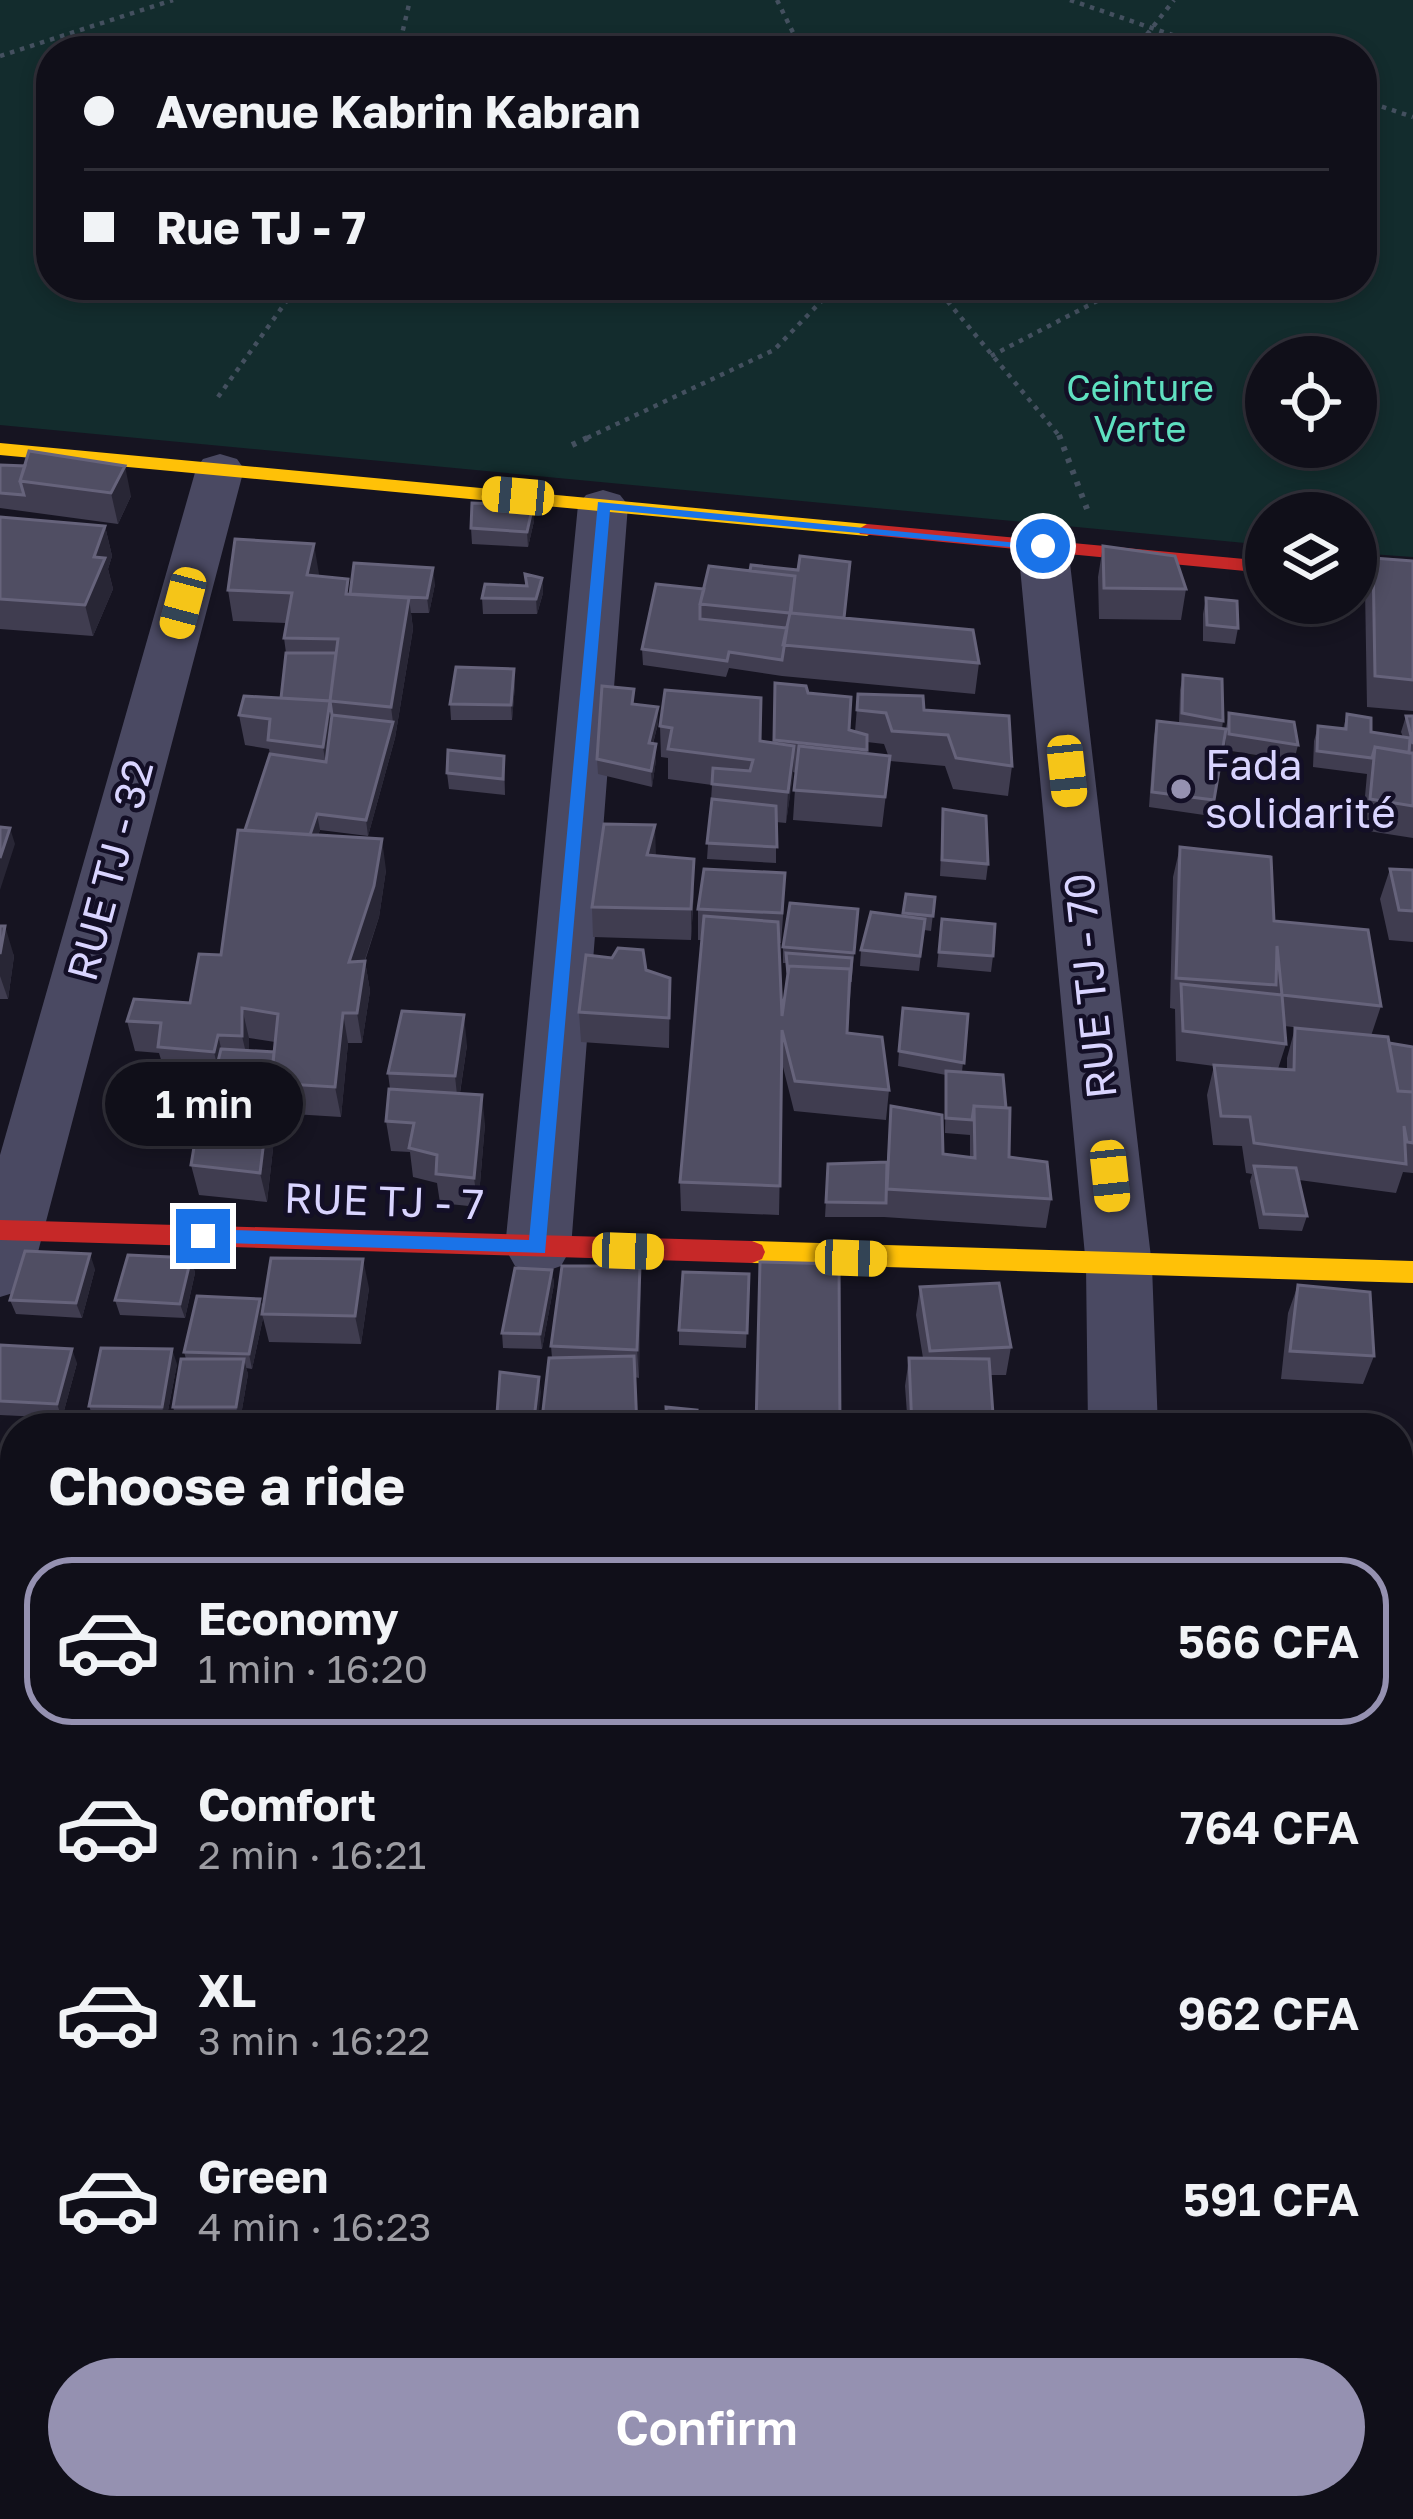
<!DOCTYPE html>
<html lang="en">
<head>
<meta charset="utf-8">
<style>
	:root { --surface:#100f19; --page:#1e1d26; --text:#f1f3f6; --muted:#9c9ca2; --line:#302f38; --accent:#9591b1 }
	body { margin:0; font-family:"Golos Text",sans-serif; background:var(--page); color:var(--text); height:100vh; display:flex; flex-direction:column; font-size:45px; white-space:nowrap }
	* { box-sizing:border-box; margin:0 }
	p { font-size:39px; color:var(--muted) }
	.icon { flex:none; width:66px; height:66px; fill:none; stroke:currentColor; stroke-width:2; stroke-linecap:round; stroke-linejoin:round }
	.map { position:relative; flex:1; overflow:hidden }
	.details { position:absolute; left:0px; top:1413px; width:1413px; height:1107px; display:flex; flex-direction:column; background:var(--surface); border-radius:48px 48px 0 0; box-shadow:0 6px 18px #0003,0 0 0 3px var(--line) }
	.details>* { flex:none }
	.banner { position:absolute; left:36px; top:36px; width:1341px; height:264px; border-radius:48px; box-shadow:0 6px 18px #0003,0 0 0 3px var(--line); display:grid; align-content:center; height:264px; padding:0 48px; background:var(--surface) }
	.controls { position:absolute; left:1245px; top:336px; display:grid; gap:24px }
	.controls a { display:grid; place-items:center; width:132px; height:132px; border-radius:50%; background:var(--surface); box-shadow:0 6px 18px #0003,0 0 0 3px var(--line); font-size:60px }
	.end { position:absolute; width:54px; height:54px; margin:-27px; border:15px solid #1a73e8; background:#fff; box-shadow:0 0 0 6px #fff }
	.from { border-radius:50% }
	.bubble { position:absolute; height:84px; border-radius:42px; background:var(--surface); box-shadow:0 6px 18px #0003,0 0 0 3px var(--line); font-size:39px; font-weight:600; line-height:84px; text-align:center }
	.car { position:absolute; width:36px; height:72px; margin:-36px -18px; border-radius:15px; box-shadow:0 0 9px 3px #0007; background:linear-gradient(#f5c518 24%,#345 0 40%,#f5c518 0 76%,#345 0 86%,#f5c518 0) }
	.banner b { display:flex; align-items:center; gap:42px; height:114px; font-size:45px }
	.banner b+b { border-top:3px solid var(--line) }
	.banner i { width:30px; height:30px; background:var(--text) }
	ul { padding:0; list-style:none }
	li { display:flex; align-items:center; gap:36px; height:168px; margin:0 24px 18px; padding:0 24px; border:6px solid transparent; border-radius:48px }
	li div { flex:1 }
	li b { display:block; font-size:45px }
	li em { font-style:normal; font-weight:600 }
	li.on { border-color:var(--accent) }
	li>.icon { width:108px; height:108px; stroke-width:1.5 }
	h2 { padding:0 48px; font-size:54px; line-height:144px }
	.button { display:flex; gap:24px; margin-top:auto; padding:24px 48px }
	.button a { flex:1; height:138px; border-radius:72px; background:var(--accent); color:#fff; font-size:48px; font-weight:600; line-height:138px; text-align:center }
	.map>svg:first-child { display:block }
	.green { fill:#132c2d; fill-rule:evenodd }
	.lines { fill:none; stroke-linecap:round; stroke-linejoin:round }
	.path-far1 { stroke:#44505f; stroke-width:4.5; stroke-dasharray:4.5 6; stroke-linecap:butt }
	.path { stroke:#44505f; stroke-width:6; stroke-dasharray:4.5 8; stroke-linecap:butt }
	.street { fill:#4a4962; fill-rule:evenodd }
	.slow { fill:#ffc107; fill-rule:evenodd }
	.jam { fill:#c62828; fill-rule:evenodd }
	.wall { fill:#403d50; fill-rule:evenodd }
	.shaded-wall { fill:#282635 }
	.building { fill:#504e63; stroke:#66637b; stroke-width:3 }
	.route { fill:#1a73e8 }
	.poi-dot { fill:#9591b1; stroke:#130f26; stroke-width:4.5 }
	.labels { text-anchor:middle; stroke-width:9; stroke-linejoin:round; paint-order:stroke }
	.far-park-label { font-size:36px; fill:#5fe0c0; stroke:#130f26 }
	.poi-label { font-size:42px; fill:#d9d4ff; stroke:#130f26; text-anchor:start }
	.street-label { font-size:42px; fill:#d9d4ff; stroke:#130f26 }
</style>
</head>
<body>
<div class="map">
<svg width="1413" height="2519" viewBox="0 0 1413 2519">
	<rect width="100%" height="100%" fill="#161421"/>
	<path class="green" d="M0 0H1413V557L1356 553V513H1266V545L0 425ZM51 51H1362V285H51ZM1266 357H1356V447H1266Z"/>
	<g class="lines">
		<path class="path-far1" d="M777 0 802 51
			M1070 0 1219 51
			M398 51 410 0
			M1134 51 1174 0
			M0 56 173 0
			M1362 100 1413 117
			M934 285 1061 438
			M991 356 1128 285
			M218 397 298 285
			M587 438 774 350 837 285"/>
		<path class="path" d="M1059 435 1087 509
			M572 445 594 435"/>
		<path class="street" d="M220 454 237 459 244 469 33 1271 23 1290 0 1297V1155L196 469 203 459Z
			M603 490 620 495 628 505 571 1248 561 1266 538 1274 515 1266 505 1248 578 505 586 495Z
			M1043 531 1061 535 1068 546 1152 1266 1158 1428H1088L1086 1266 1018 546 1025 535Z
			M0 1475 15 1476V1536L0 1535Z
			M15 2136V2232L0 2238V2142Z
			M0 2273 15 2280V2377L0 2371Z
			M155 2505H257L263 2519H161Z
			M617 2505H715L709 2519H611Z"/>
		<path class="slow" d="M0 443 867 524 877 530 867 536 0 455Z
			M752 1241 1413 1261V1283L752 1263 742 1259 739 1252 742 1245Z"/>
		<path class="jam" d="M867 524 1266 561V573L860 534 857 530Z
			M1356 570 1413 575V587L1356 582Z
			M0 1220 752 1241 762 1245 765 1252 762 1259 752 1263 0 1240Z"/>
	</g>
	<path class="wall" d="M0 465 131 496 118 524 0 508Z
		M0 517 105 526 112 556 108 569 113 589 93 636 0 629Z
		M534 521 528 547 472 544 471 528Z
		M1103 546 1186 589 1181 620 1099 619 1098 577Z
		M1373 558 1413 561V711L1367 707 1365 588Z
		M319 574 318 576 350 594 435 584 429 613H411L413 629 395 738 368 836 320 830 318 835 386 870 379 917 365 961 370 991 362 1043H348L341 1117 277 1113 267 1202 199 1195 191 1165 213 1081 166 1076 159 1053 135 1051 127 1021 190 1003 221 955 245 830 270 755 269 749 245 745 239 715 281 698 286 653 284 638 286 623 233 621 228 590ZM249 1038 275 1042 274 1052 249 1051Z
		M525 574 542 578 543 593 537 614H483L482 598 526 586Z
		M656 584 844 618 979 663 975 694 782 676 729 668 726 677 643 665 642 649Z
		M1206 598 1238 628 1235 644 1203 641V614Z
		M1183 675 1223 721 1211 816 1149 807 1154 737 1157 721 1179 724 1180 690Z
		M775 683 808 693 849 730 855 732 858 694 924 710 1012 766 1008 796 953 789 945 766 890 761 882 827 793 820 796 773 793 772 786 823 776 822V863L707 859 712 785 668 779V758L661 757 660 726 774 743ZM867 742 884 744 888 755 867 753Z
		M515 685 512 720H451L450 704Z
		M658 707V723L653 744 656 760 652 787 598 774 597 759Z
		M1229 713 1298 745 1294 761 1225 750 1226 728Z
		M1347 714 1371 732 1403 737 1401 732 1406 716H1413V838L1362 830 1367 774 1313 767 1314 741 1318 726 1343 729Z
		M504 756 505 795 449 789 447 773Z
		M943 809 988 864 986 880 940 876Z
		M1180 847 1381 1006 1371 1036 1284 1026 1286 1044 1278 1069 1287 1070V1058L1295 1028 1413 1047V1173L1403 1172 1396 1193 1299 1180 1307 1216 1302 1231 1259 1229 1250 1181 1252 1174 1246 1173 1242 1146 1213 1145 1207 1095 1214 1066 1176 1061 1175 1009 1170 1008 1173 877Z
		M656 856 694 889 691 940 593 937 592 907Z
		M1390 869 1413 870V942L1389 940 1380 899Z
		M906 894 935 897 931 931 924 930 919 971 860 966 861 950 902 916Z
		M784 903 781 943H779L782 1016 787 982 786 963H783V947L858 909 847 1033 889 1090 886 1120 794 1111 782 1063 779 1215 681 1211 680 1182 702 940H698V909Z
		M942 919 993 956 991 972 937 967Z
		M0 926 14 956 8 999H0Z
		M612 958 670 978 669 1048 581 1042 579 1012Z
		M968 1014 962 1072 1009 1157 1051 1199 1046 1228 884 1217H825L828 1164 887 1162 891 1106 943 1154 970 1157V1135L945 1133 946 1075 898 1066 899 1051Z
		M467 1045 460 1093 485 1124 478 1207 440 1203 437 1183 413 1177 410 1152 391 1151 386 1121 390 1089 388 1073Z
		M191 1258 195 1273 185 1318 120 1315 115 1300Z
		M640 1266 639 1378 552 1358 551 1346Z
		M95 1269 82 1318 16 1314 10 1300Z
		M552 1270 554 1284 542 1349 503 1348 502 1333Z
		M749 1274 746 1348 679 1345V1330Z
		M1298 1285 1374 1356 1363 1384 1281 1379 1288 1313Z
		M920 1287 1011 1347 1006 1375H990L994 1428H908L905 1386 909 1358H923L916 1315Z
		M369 1288 361 1344 269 1342 263 1318 252 1369 246 1368 248 1374 240 1421H177L173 1407 186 1359 184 1352 260 1299 263 1309Z
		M0 1345 77 1363 62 1418 0 1415Z
		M177 1364 166 1421 94 1420 89 1406Z
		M1398 1433 1413 1475V1510H1398Z
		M15 1547V1744L0 1743V1566Z
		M1398 1558H1413V1675L1398 1674Z
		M1398 1812 1413 1822V1996L1400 2016 1398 2015Z
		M15 1858V2016H0V1859Z
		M1398 2048 1413 2057V2196L1398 2187Z
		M1090 2505H1127L1118 2519H1111Z
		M1188 2505H1310L1329 2519H1182Z"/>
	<path class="shaded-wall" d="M125 466 131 496 118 524 111 493Z
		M533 505 534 521 528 547 527 532Z
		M105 526 112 556 108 569 113 589 93 636 85 605 94 557Z
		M314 544 319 574 312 606 307 575Z
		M433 568 435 584 429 613 427 598Z
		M542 578 543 593 537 614 536 599Z
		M409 598 413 629 395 738 368 836 366 820 393 722 391 707Z
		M514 669 515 685 512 720 511 705Z
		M330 701 335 731 328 778 323 747Z
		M658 707V723L649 759V743Z
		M656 744V760L652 787 651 771Z
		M794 746 793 776 786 823 788 792Z
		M317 814 320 830 307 865 304 849Z
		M655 825 656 856 647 855Z
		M10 828 15 844 0 890V858Z
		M382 839 386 870 379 917 354 992 349 962Z
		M694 859V889L691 940V909Z
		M5 926 14 956 8 999 0 976V954Z
		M365 961 370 991 362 1043 357 1013Z
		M242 1008 249 1038V1066L242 1036Z
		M343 1013 348 1043 341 1117 335 1087Z
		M464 1015 467 1045 458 1105 455 1076Z
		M218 1035 225 1065 221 1082 214 1052Z
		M271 1083 277 1113 267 1202 260 1173Z
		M482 1095 485 1124 478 1207 474 1178Z
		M90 1254 95 1269 82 1318 76 1303Z
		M191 1258 195 1273 185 1318 180 1304Z
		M363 1259 369 1288 361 1344 355 1316Z
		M640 1266 641 1295 639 1378 637 1350Z
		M552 1270 554 1284 542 1349 540 1334Z
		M260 1299 264 1313 262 1314 263 1318 252 1369 249 1354Z
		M72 1349 77 1363 62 1418 57 1404Z
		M172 1349 177 1364 166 1421 162 1407Z
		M244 1359 248 1374 240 1421 236 1407Z
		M539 1377 541 1392 537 1428H533Z
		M9 2113 15 2122V2141L0 2156V2122Z"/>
	<path class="building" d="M29 451 125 466 111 493 20 481Z
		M0 465 25 466 20 481 24 495 0 493Z
		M472 503 533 505 527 532 471 528Z
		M0 517 105 526 94 557 105 558 85 605 0 599Z
		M235 539 314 544 307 575 348 579 346 594 409 598 391 707 330 701 338 639 284 638 292 593 228 590Z
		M1103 546 1175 556 1186 589 1104 588Z
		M800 556 850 562 844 618 791 613 795 576 750 571 751 565 798 570Z
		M1373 558 1413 561V680L1375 676Z
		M354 563 433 568 427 598 350 594Z
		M709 566 795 576 790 613 700 604Z
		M525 574 542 578 536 599 482 598 485 584 527 586Z
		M656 584 704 589 700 604V619L787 628 782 660 729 652 727 661 642 649Z
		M1206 598 1237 601 1238 628 1207 625Z
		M790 613 973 630 979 663 783 645Z
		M286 653H336L330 701 332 715 330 701 281 698Z
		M456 667 514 669 511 705 450 704Z
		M1183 675 1222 679 1223 721 1182 713Z
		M775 683 806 686 808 693 851 697 849 730 867 735V750L774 740Z
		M602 686 634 689 632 704 658 707 649 743 656 744 651 771 597 759Z
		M665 690 761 698 760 741 794 746 788 792 712 784 713 768 750 771 753 760 668 749 672 728 660 726Z
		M858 694 923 696 924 710 1009 716 1012 766 956 758 948 735 892 731 886 713 857 710Z
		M244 696 330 701 323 747 268 740 270 719 239 715Z
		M1229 713 1294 722 1298 745 1229 734Z
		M1347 714 1371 718V732L1410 738 1409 753 1375 747 1372 758 1317 751 1318 726 1346 729Z
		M332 715 393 722 366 820 317 814 310 835 245 830 270 754 326 762Z
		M1406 716H1413V744Z
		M1157 721 1226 729 1214 800 1152 792Z
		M799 746 890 756 885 797 794 790Z
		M1375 747 1413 753V806L1370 799Z
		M448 750 504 756 503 779 447 773Z
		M712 799 776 806 777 847 707 843Z
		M943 809 986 816 988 864 942 860Z
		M604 824 655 825 647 855 694 859 691 909 592 907Z
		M0 827 10 828 0 858Z
		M238 830 382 839 374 886 349 962 365 961 357 1013H343L335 1087 271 1083 278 1014 242 1008V1036L218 1035 214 1052 158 1047 161 1023 127 1021 134 999 190 1003 199 954 221 955Z
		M1180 847 1271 857 1274 921 1368 930 1381 1006 1282 995 1286 1044 1183 1031 1181 984 1282 995 1277 946 1276 985 1176 978Z
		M704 869 785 873 782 913 698 909Z
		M1390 869 1413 870V911L1399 910Z
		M906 894 935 897 933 916 903 913Z
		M790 903 858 909 854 953 783 947Z
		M871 912 925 919 920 956 861 950Z
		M704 916 778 922 782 1016 789 966 850 969 847 1033 882 1037 889 1090 795 1081 782 1030 780 1186 680 1182Z
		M942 919 995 924 993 956 939 952Z
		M0 926H5L0 954Z
		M618 948 643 950 646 970 670 978 669 1018 579 1012 586 955 612 958Z
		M786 953 852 958 850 982V969L789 966 788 974Z
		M903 1008 968 1014 964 1063 899 1051Z
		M402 1011 464 1015 455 1076 388 1073Z
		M1295 1028 1388 1037 1398 1091 1413 1092V1143L1407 1142 1404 1126 1406 1164 1254 1143 1250 1117 1221 1116 1214 1065 1294 1070Z
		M1389 1043 1413 1047V1092L1398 1091Z
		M221 1049 274 1052 271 1083 274 1097 271 1083 213 1082Z
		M946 1071 1003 1075 1006 1108 974 1106 972 1120 946 1118Z
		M205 1082 271 1083 260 1173 191 1165Z
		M389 1089 482 1095 474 1178 436 1174 437 1155 409 1148 414 1123 386 1121Z
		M891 1106 942 1115 943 1154 975 1158 974 1106 1010 1108 1009 1157 1047 1162 1051 1199 887 1189Z
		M887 1162 886 1203 826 1202 828 1164Z
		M1254 1166 1296 1168 1307 1216 1264 1214Z
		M25 1251 90 1254 76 1303 10 1300Z
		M128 1255 191 1258 180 1304 115 1300Z
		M271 1258 363 1259 355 1316 262 1314Z
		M760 1262 839 1264 840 1428H756Z
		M562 1266H640L637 1350 551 1346Z
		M515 1268 552 1270 540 1334 502 1333Z
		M683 1272 749 1274 747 1333 679 1330Z
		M999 1283 1011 1347 930 1351 920 1287Z
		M1298 1285 1370 1292 1374 1356 1290 1351Z
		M197 1296 260 1299 249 1354 184 1352Z
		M0 1345 72 1349 57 1404 0 1401Z
		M101 1348 172 1349 162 1407 89 1406Z
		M634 1356 637 1428H541L549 1358Z
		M909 1358 989 1359 994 1428H912Z
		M181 1359H244L236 1407H173Z
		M500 1372 539 1377 533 1428H496Z
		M666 1407 697 1410 695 1428H667Z
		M1398 1433H1402L1413 1475V1496H1398Z
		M5 1546 15 1547V1709H0V1566Z
		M1398 1558H1413V1649L1398 1648Z
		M1398 1812 1413 1822V1994L1398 1983Z
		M15 1858V1985H0V1859Z
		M1398 2048 1413 2057V2158L1398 2149Z
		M15 2064V2106L0 2093V2079Z
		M0 2105 9 2113 0 2122Z
		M15 2466V2505H63L79 2519H0V2485Z
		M1193 2505H1310L1330 2518 1186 2519Z"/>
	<path class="route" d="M598 502 1050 546 1043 550 610 510 545 1253 196 1242 193 1236 203 1229 529 1240Z"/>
	<circle class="poi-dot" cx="1181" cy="789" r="12"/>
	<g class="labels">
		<g class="far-park-label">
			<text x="1140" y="401">Ceinture<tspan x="1140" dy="41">Verte</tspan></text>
		</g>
		<g class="poi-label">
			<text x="1205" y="780">Fada<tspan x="1205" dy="48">solidarité</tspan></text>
		</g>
		<g class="street-label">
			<text transform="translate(110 870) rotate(-75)" y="15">RUE TJ - 32</text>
			<text transform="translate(1090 986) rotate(-96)" y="15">RUE TJ - 70</text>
			<text transform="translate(384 1201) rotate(2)" y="15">RUE TJ - 7</text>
		</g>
	</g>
</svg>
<div class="controls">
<a><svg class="icon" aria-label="locate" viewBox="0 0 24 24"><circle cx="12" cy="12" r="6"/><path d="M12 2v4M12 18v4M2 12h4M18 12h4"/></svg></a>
<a><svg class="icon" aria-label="layers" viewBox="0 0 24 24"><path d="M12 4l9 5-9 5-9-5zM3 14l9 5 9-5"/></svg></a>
</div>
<i class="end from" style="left:1043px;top:546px"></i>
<i class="end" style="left:203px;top:1236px"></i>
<div class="bubble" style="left:105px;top:1062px;width:198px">1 min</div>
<i class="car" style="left:518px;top:496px;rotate:275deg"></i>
<i class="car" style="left:183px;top:603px;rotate:195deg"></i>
<i class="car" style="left:1067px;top:771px;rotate:174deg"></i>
<i class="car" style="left:1110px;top:1176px;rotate:174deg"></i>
<i class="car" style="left:628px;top:1251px;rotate:92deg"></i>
<i class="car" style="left:851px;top:1258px;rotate:92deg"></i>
<div class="banner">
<b><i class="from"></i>Avenue Kabrin Kabran</b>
<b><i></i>Rue TJ - 7</b>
</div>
<section class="details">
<h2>Choose a ride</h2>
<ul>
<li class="on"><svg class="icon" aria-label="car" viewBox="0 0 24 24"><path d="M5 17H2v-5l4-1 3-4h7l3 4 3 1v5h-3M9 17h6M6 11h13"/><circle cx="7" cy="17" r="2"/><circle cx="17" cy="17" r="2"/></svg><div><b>Economy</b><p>1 min · 16:20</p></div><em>566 CFA</em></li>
<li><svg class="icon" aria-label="car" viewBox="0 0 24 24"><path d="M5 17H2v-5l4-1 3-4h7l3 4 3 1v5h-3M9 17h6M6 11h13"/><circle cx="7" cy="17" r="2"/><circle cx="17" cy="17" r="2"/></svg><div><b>Comfort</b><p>2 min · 16:21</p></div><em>764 CFA</em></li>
<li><svg class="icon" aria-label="car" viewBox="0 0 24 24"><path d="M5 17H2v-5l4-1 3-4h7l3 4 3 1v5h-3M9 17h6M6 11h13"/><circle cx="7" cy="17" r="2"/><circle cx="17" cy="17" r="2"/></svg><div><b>XL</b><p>3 min · 16:22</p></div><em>962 CFA</em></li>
<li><svg class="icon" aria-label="car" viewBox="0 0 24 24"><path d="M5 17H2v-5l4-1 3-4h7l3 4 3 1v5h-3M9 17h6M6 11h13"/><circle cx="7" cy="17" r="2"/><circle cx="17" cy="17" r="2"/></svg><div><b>Green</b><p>4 min · 16:23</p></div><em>591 CFA</em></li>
</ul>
<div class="button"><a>Confirm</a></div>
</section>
</div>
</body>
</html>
